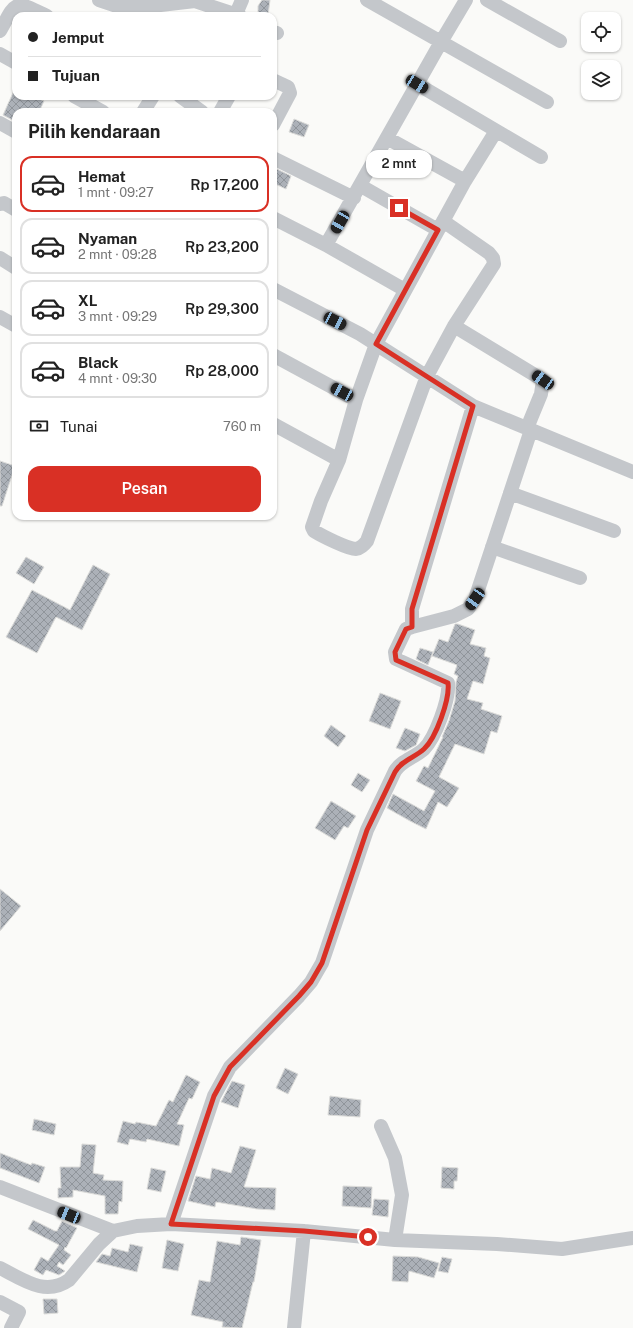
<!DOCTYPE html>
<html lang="id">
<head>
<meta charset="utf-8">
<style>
	:root { --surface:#fff; --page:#f6f6f6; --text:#222; --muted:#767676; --line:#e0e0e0; --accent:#d93025 }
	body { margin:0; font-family:"Public Sans",sans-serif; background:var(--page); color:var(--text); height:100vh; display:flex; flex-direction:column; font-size:15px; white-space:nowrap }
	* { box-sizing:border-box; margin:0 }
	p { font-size:13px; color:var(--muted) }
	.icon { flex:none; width:22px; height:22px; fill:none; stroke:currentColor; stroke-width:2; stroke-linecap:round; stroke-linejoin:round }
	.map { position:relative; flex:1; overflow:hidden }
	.sheet { position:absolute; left:12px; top:108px; width:265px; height:412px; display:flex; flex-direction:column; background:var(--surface); border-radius:12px; box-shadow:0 1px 3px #0004 }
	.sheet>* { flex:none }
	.top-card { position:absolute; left:12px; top:12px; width:265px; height:88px; border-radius:12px; box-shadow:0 1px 3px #0004; display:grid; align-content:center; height:88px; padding:0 16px; background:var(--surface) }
	.tools { position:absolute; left:581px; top:12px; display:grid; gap:8px }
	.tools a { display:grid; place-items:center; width:40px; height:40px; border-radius:8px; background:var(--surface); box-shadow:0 1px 3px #0004; font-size:20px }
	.end { position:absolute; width:18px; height:18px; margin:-9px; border:5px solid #d93025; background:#fff; box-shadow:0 0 0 2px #fff }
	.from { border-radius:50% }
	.bubble { position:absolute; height:28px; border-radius:12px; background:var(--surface); box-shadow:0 1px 3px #0004; font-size:13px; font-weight:600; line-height:28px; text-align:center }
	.car { position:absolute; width:12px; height:24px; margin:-12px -6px; border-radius:5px; box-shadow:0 0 3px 1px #0007; background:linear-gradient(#222 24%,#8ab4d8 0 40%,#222 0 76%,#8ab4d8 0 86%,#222 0) }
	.top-card b { display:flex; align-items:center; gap:14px; height:38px; font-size:15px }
	.top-card b+b { border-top:1px solid var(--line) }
	.top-card i { width:10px; height:10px; background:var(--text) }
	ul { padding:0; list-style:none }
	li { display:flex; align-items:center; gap:12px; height:56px; margin:0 8px 6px; padding:0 8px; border:2px solid var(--line); border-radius:12px }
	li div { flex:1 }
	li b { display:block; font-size:15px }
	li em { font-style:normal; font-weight:600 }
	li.selected { border-color:var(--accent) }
	li>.icon { width:36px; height:36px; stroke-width:1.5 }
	h2 { padding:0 16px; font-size:18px; line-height:48px }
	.pay { display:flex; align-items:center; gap:10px; height:44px; padding:0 16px; font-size:15px }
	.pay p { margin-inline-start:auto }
	.cta { display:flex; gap:8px; margin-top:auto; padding:8px 16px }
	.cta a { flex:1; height:46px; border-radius:12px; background:var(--accent); color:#fff; font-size:16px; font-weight:600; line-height:46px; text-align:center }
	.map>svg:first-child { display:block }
	.building { fill:url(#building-cross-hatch); stroke:#dcdcda }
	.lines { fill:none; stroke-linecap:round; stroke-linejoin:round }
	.minor { stroke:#c4c7cb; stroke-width:14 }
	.route { stroke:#d93025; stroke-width:5 }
</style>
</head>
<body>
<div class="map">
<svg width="633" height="1328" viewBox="0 0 633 1328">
	<defs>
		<pattern id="building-cross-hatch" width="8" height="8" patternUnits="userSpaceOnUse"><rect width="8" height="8" fill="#acb1b8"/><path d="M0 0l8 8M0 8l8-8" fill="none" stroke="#90959b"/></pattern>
	</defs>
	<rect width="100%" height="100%" fill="#fafaf8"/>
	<path class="building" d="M262 0H270L268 16H258V6Z
		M16 86V96H32L44 101 39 112H16V122L3 115Z
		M294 119 309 125 304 137 289 132Z
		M273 167 291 176 286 189 273 183Z
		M0 461 15 466 2 506H0Z
		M26 557 44 567 34 584 16 573Z
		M93 565 110 574 82 630 56 617 37 653 6 637 32 590 70 610Z
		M455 624H458L475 630 470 644 486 648 484 656 490 658 483 684 473 681 467 699 483 703 481 709 502 716 497 733 491 731 484 754 455 744 439 777 459 788 447 807 438 802 426 829 410 821 387 808 393 794 424 811 435 791 416 781 424 766 428 768 443 737H442L449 721 455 701 456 682 458 676 454 674 457 665 432 656 439 639 448 642Z
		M420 648 433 652 428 665 416 659Z
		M380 693 401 701 390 729 369 721Z
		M331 725 346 736 338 747 324 736Z
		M405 728 420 734 416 745 405 751 396 748Z
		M358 773 370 780 362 792 351 785Z
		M331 801 356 816 348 828 344 826 335 840 315 828Z
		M0 889 21 906 0 931Z
		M285 1068 298 1074 288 1094 276 1088Z
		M186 1075 200 1082 192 1099 189 1098 177 1124 184 1125 179 1146 147 1139 146 1142 130 1139 128 1145 117 1142 123 1121 135 1124 136 1122 156 1126 169 1100 173 1102Z
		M232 1081 245 1085 238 1108 221 1102Z
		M330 1096 361 1100 360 1117 328 1115Z
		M34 1119 56 1124 54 1135 32 1130Z
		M82 1144 96 1145 93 1173 104 1175 103 1180 123 1181 122 1202 119 1201 118 1214H105V1196L73 1190V1197L58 1198V1188H61L60 1167H80Z
		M240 1146 256 1150 244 1187 276 1188 275 1210 257 1209 216 1202 215 1207 188 1201 196 1176 210 1179 212 1168 231 1173Z
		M0 1153 31 1165 32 1163 45 1167 39 1183 0 1168Z
		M442 1167 458 1168 457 1181H454V1189L441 1188Z
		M151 1168 166 1171 161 1192 147 1189Z
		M343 1186 372 1187 371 1208 342 1206Z
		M374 1199 389 1200 388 1217 372 1215Z
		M33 1220 55 1231H57L62 1221 77 1228 66 1248 65 1247 64 1250 71 1255 63 1265 59 1262 57 1266 65 1271 59 1275 46 1270 43 1275 34 1270 41 1257 48 1261 59 1245 28 1229Z
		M241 1237 261 1240 254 1282H253L242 1328 222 1327 223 1322 191 1315 199 1280 210 1282 217 1241 240 1245Z
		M167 1240 184 1244 178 1271 162 1268Z
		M130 1244 143 1247 137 1272 96 1262 102 1254 110 1256 112 1248 128 1252Z
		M393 1256 418 1257 439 1263 434 1278 409 1271 408 1282 392 1281Z
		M442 1257 452 1259 448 1273 438 1271Z
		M43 1299H57L58 1313 44 1314Z"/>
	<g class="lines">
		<path class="minor" d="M99 0 114 5 143 7 195 1 240 16
			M367 0 547 102
			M487 0 560 41
			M236 14 242 0
			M0 31C17 0 14 0 47 16
			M273 32 277 33
			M0 54 16 63
			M273 80 288 87 290 93 273 125
			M417 84 541 157
			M74 96 103 112
			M180 96 202 112
			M143 112 153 96
			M220 112 229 96
			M0 123 16 132
			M387 138 465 181
			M273 158 354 198
			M361 186 438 230
			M0 204 4 203 16 210
			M273 218 326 245 405 290
			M443 221 489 253 493 258 494 264 454 326 427 376 367 541C364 545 361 548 356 549 348 549 322 536 314 531L312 527 321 501 339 460 356 400 376 344 465 181 496 131
			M326 245 441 42 466 0
			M0 258 16 268
			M273 289 360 334 473 406 633 472
			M0 317 16 326
			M454 326 543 380 541 394 527 428
			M273 355 356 400
			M273 424 339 460
			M510 493 614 531
			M492 547 580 578
			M412 627 454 616 468 609 475 599 531 430
			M381 1126 395 1158 402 1195 395 1240
			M0 1187 113 1231
			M171 1224 214 1096 230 1067 299 996 311 982 322 963 367 830 395 771C402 760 414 758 424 749 435 738 450 699 448 683L396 659 395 652 406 629 412 627V609L473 406
			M0 1268C22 1279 45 1297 69 1280L99 1244 113 1231 137 1226 171 1224 304 1231 395 1240 497 1244 562 1249 633 1238
			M0 1302 19 1312 11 1328
			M294 1328 304 1231"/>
	</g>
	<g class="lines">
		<path class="route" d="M368 1237 304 1231 171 1224 214 1096 230 1067 299 996 311 982 322 963 367 830 395 772C402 760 414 758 424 749 436 738 450 699 448 683L396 660 395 652 406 629 412 627V609L473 406 376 344 438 230 399 208"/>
	</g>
</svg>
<div class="tools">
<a><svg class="icon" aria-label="locate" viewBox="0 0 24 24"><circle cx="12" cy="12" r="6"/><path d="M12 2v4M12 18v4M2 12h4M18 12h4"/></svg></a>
<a><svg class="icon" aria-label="layers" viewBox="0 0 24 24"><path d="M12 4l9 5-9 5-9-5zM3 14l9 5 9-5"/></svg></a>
</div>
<i class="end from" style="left:368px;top:1237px"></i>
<i class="end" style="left:399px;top:208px"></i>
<div class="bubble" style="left:366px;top:150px;width:66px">2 mnt</div>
<i class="car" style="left:417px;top:84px;rotate:121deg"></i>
<i class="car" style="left:340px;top:222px;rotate:210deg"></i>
<i class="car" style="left:335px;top:321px;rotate:117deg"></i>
<i class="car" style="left:543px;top:380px;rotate:305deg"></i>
<i class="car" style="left:342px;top:392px;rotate:298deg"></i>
<i class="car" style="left:475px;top:599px;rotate:215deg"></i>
<i class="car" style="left:69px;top:1215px;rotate:292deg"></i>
<div class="top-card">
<b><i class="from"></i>Jemput</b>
<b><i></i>Tujuan</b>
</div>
<section class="sheet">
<h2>Pilih kendaraan</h2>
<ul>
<li class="selected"><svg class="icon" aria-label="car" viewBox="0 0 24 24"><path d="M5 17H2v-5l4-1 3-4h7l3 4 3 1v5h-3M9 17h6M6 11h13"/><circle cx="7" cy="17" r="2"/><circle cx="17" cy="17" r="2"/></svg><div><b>Hemat</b><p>1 mnt · 09:27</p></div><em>Rp 17,200</em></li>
<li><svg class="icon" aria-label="car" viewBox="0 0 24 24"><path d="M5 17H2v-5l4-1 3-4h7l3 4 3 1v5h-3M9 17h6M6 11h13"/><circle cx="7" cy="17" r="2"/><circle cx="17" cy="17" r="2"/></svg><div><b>Nyaman</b><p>2 mnt · 09:28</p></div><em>Rp 23,200</em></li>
<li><svg class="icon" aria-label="car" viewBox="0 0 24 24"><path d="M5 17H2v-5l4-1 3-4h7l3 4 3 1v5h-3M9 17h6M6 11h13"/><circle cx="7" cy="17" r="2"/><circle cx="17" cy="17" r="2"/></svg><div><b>XL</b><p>3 mnt · 09:29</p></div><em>Rp 29,300</em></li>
<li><svg class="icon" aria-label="car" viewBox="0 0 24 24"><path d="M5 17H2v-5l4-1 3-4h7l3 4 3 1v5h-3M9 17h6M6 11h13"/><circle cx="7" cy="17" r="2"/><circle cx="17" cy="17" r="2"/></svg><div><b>Black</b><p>4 mnt · 09:30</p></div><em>Rp 28,000</em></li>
</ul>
<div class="pay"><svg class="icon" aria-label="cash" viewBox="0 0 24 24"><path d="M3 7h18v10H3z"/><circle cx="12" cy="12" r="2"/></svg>Tunai<p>760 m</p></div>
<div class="cta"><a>Pesan</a></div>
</section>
</div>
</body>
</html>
